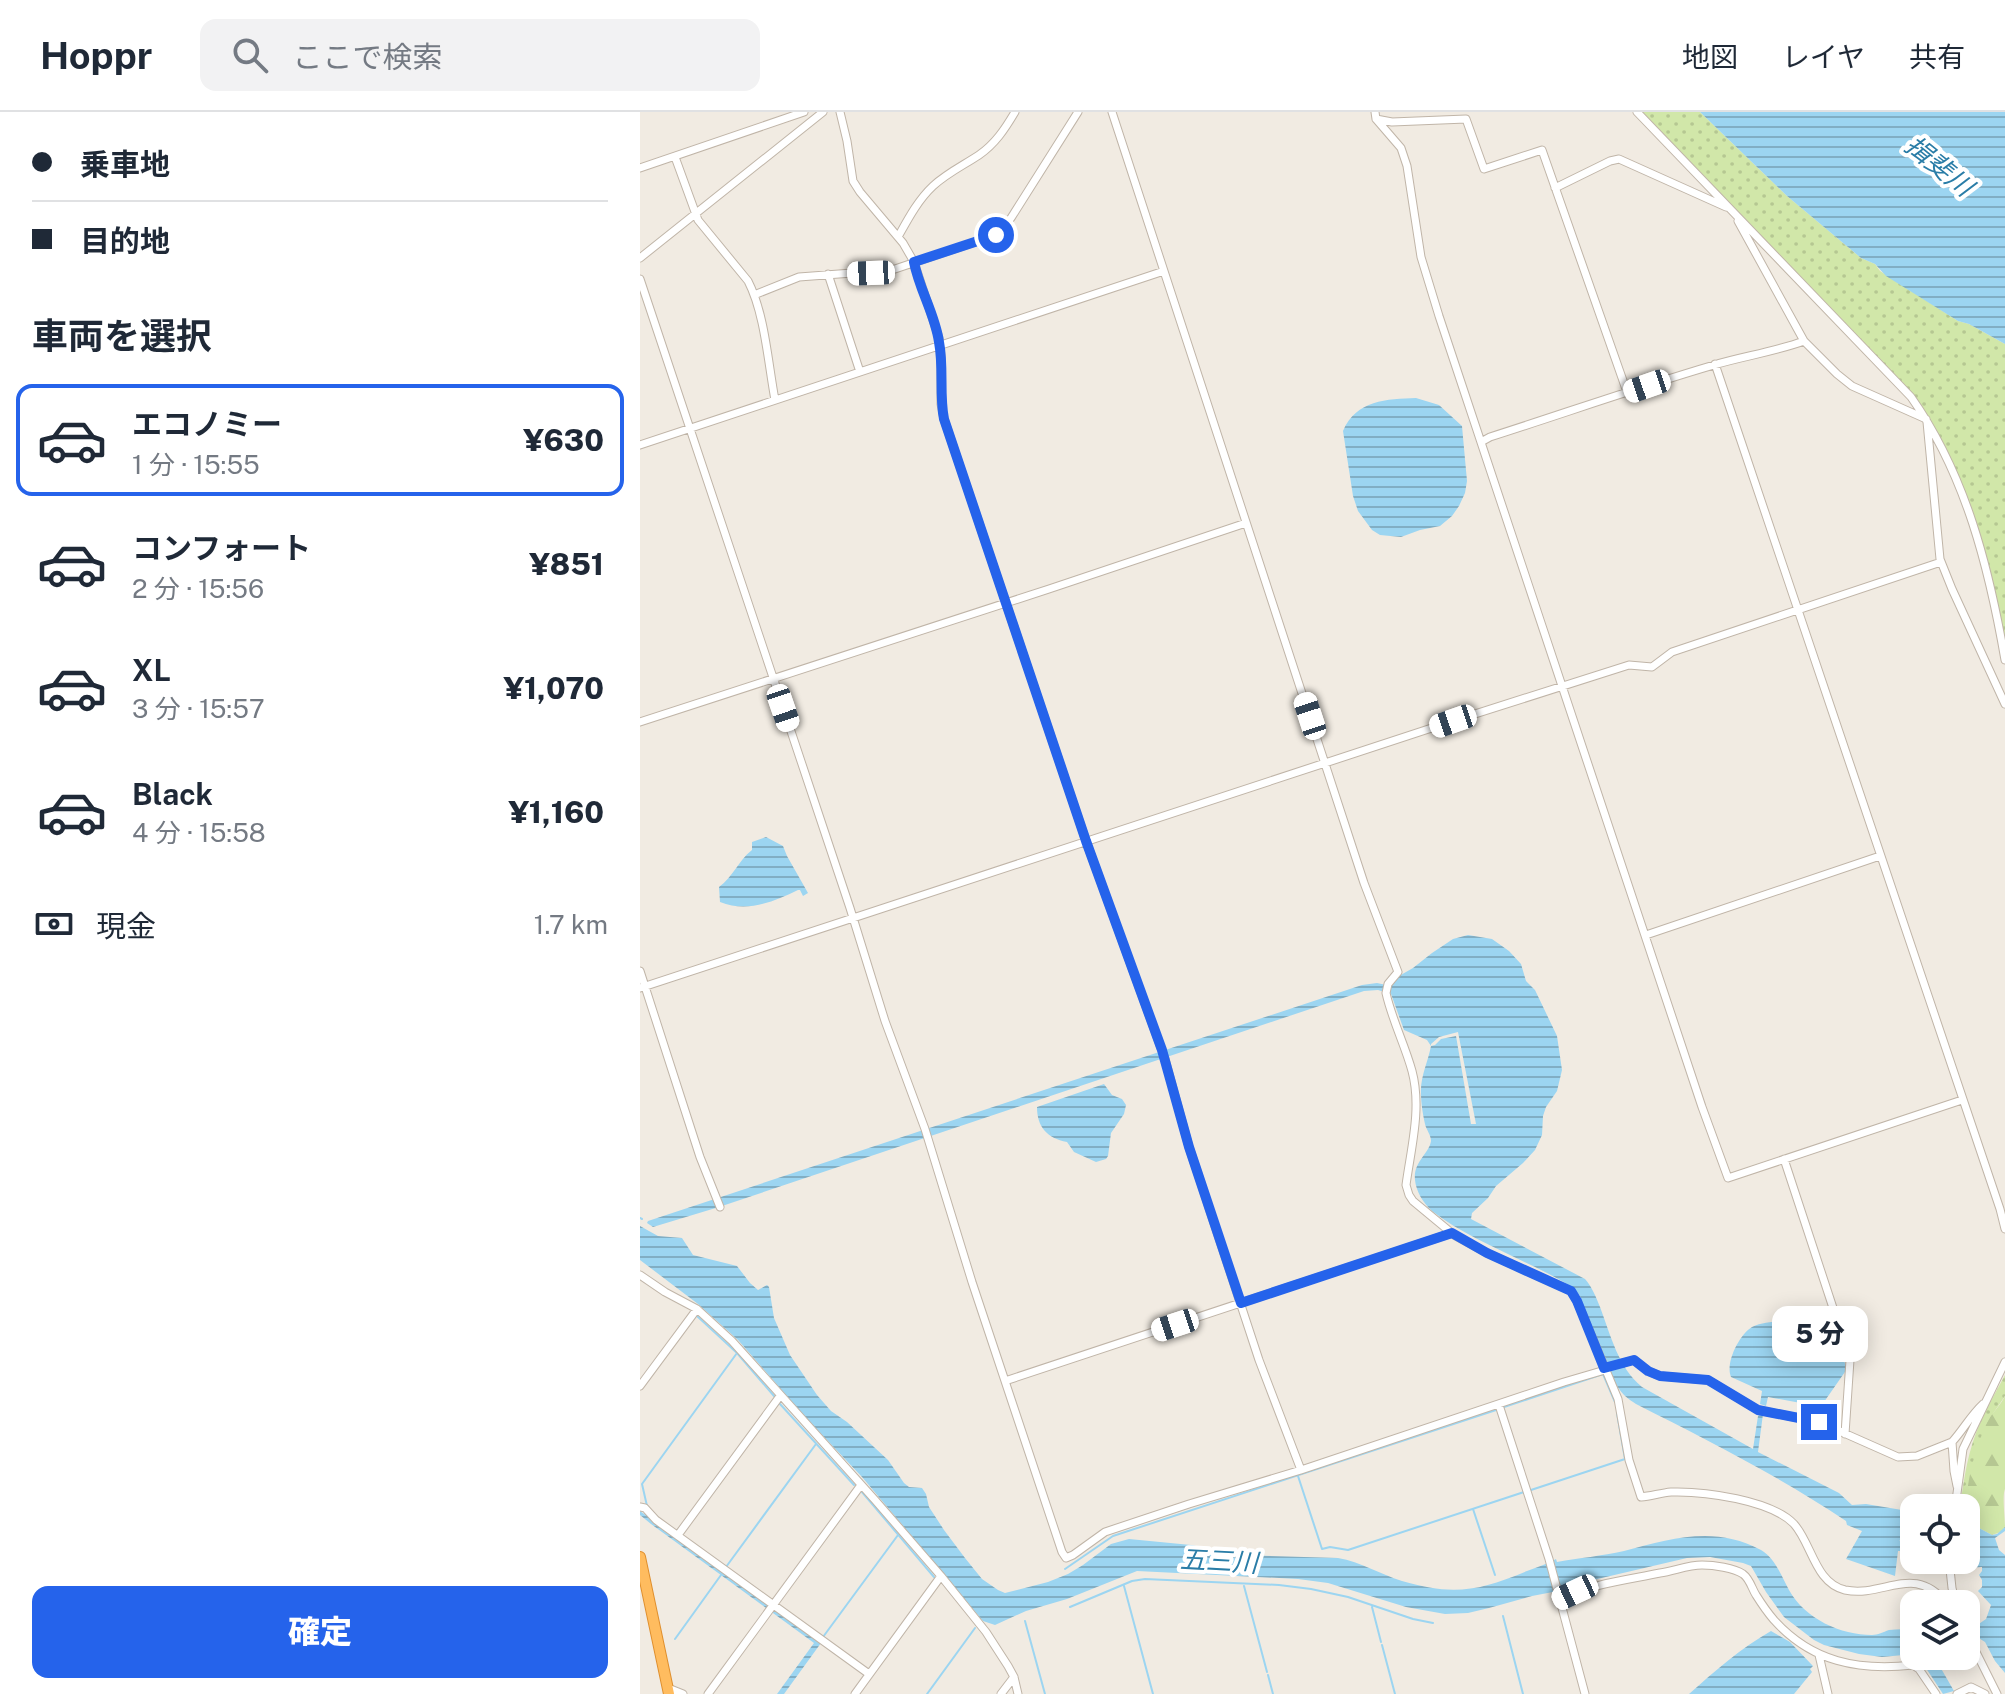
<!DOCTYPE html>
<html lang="ja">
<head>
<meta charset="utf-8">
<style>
	:root { --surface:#fff; --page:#f2f2f3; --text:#1f2937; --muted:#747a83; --line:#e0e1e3; --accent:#2563eb }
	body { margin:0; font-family:"Public Sans","Noto Sans JP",sans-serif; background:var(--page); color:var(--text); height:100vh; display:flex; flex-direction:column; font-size:30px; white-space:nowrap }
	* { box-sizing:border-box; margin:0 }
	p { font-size:26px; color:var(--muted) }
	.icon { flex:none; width:44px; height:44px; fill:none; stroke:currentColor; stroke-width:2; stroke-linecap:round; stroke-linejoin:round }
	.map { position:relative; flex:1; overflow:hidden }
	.details { display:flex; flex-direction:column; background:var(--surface); width:640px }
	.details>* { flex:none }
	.hud { display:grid; align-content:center; height:176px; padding:0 32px; background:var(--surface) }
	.tools { position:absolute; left:1260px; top:1382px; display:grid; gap:16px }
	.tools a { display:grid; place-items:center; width:80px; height:80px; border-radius:16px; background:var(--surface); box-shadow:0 4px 20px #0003; font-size:40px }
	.end { position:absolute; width:36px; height:36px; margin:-18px; border:10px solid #2563eb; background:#fff; box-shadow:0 0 0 4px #fff }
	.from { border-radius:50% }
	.bubble { position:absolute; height:56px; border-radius:16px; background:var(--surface); box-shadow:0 4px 20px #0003; font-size:26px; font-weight:800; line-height:56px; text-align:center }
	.car { position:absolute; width:24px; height:48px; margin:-24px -12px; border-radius:10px; box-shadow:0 0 6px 2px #0007; background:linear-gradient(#fff 24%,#345 0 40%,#fff 0 76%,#345 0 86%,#fff 0) }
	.hud b { display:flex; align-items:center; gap:28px; height:76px; font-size:30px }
	.hud b+b { border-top:2px solid var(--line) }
	.hud i { width:20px; height:20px; background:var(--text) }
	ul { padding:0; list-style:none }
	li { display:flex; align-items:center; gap:24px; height:112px; margin:0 16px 12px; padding:0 16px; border:4px solid transparent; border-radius:16px }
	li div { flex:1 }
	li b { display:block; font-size:30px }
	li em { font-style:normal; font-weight:800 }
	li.current { border-color:var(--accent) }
	li>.icon { width:72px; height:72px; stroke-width:1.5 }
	h2 { padding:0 32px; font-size:36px; line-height:96px }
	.pay { display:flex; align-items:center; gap:20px; height:88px; padding:0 32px; font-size:30px }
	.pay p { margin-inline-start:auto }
	.primary-button { display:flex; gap:16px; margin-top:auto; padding:16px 32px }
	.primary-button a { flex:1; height:92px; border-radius:16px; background:var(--accent); color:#fff; font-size:32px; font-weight:800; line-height:92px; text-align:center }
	header { display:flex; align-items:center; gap:48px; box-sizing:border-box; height:112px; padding:0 40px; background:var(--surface); border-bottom:2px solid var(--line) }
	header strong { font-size:38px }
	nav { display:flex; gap:44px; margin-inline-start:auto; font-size:28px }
	.search { width:560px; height:72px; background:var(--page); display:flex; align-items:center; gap:20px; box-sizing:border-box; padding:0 28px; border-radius:16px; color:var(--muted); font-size:30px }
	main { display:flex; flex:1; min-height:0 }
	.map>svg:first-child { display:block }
	.grass { fill:url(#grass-dots) }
	.forest { fill:url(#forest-firs) }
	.water { fill:url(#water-rules) }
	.pier { fill:#f1ebe2 }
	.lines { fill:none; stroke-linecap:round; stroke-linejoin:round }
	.stream { stroke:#9cd5f1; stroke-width:2 }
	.minor-casing { stroke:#c0b5a8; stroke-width:9 }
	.highway-casing { stroke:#df8f2e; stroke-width:12 }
	.minor { stroke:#fff; stroke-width:7 }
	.highway { stroke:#ffbc5f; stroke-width:10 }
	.route { stroke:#2563eb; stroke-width:10 }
	.labels { text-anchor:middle; stroke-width:8; stroke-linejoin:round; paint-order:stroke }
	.water-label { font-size:26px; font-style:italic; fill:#2a7da7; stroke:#fff }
</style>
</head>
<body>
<header>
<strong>Hoppr</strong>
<div class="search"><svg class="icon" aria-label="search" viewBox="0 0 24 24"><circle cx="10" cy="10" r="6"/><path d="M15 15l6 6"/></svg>ここで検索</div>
<nav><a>地図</a><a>レイヤ</a><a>共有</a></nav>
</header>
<main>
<section class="details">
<div class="hud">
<b><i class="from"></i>乗車地</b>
<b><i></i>目的地</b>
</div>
<h2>車両を選択</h2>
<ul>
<li class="current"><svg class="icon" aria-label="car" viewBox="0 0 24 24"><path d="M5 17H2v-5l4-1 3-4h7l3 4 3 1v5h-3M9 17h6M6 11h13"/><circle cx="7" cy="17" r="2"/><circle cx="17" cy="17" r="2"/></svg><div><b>エコノミー</b><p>1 分 · 15:55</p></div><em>¥630</em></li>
<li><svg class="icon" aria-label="car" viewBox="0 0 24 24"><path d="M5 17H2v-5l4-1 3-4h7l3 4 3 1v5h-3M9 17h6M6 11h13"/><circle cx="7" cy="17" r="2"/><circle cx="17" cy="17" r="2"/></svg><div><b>コンフォート</b><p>2 分 · 15:56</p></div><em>¥851</em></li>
<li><svg class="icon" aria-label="car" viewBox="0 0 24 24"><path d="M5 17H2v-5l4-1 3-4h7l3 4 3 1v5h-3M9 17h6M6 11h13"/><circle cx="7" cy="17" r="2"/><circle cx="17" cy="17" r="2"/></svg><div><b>XL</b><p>3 分 · 15:57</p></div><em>¥1,070</em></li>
<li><svg class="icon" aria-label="car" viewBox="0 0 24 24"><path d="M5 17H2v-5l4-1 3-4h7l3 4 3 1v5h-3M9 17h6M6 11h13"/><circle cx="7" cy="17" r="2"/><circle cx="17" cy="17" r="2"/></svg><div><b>Black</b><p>4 分 · 15:58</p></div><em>¥1,160</em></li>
</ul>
<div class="pay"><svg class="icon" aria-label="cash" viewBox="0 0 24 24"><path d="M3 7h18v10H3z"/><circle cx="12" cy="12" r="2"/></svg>現金<p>1.7 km</p></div>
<div class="primary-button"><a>確定</a></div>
</section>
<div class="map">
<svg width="1365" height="1582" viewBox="0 0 1365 1582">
	<defs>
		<pattern id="grass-dots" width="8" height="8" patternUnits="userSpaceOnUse" patternTransform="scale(2)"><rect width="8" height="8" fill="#d1e7a9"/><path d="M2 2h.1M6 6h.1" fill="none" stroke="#b5c792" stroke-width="1.8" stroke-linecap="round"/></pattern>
		<pattern id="forest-firs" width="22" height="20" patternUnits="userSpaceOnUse" patternTransform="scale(2)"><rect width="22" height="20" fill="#d1e7a9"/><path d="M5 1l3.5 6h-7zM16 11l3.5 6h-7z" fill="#b5c792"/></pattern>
		<pattern id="water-rules" width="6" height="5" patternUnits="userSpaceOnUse" patternTransform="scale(2)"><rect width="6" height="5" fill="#9cd5f1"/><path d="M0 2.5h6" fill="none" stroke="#81aec4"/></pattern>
	</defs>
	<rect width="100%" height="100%" fill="#f1ebe2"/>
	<path class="grass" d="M1002 0H1060L1147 84 1221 146 1235 152 1240 159 1318 209 1329 212 1365 232V530C1346 435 1324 339 1257 265Z
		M1365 1263V1284L1350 1306 1332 1358 1326 1396H1320C1324 1366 1328 1337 1341 1309 1348 1293 1357 1278 1365 1263Z"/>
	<path class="forest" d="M1365 1284V1377C1362 1384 1365 1405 1365 1415L1361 1420 1352 1423 1339 1416 1335 1411 1330 1412C1319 1388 1337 1328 1350 1305 1355 1298 1361 1292 1365 1284Z"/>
	<path class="water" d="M1060 0H1365V232L1329 212 1318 209 1246 164 1235 152 1221 146 1147 84Z
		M776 286 799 293 822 314 827 369 825 381 819 394 812 404 800 414 780 418 761 425 740 423 732 418 718 399 713 384 703 319C716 288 747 287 776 286Z
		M126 725 143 734 147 744 168 781 163 784 160 778H158C133 790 107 801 80 790L79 775C93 765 98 749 112 738V730Z
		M828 823 852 827 869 839 881 852 886 869 895 878 917 924 922 958 917 979 906 995 903 1004 902 1023 895 1038 883 1051 856 1074 848 1086 832 1101 831 1107 945 1167C952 1175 956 1185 960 1195 971 1224 978 1255 1002 1275L1113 1337 1118 1304 1121 1301 1123 1302 1118 1340 1199 1381 1212 1393 1226 1392 1274 1400V1424H1268L1267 1429 1259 1428 1262 1430 1261 1439H1258L1255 1464 1206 1447 1222 1419 1207 1413 1206 1409C1139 1364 1067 1328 996 1292 988 1287 982 1282 977 1274 962 1252 950 1210 940 1184L932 1175C888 1148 832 1130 792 1099 783 1091 776 1079 775 1068 773 1050 789 1042 791 1029 791 1023 786 1017 785 1012 783 1003 781 991 781 982 780 965 788 950 791 934L787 928 764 918 751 882 738 878 724 879 79 1095 13 1115 7 1111 8 1109 722 873 737 871 751 874 759 864 773 856 792 841 813 827Z
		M464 972 472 983 482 987 486 993 484 1002 471 1021 468 1044 466 1047 456 1050 434 1040 427 1030C407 1026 397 1015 397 995Z
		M0 1114 18 1124 42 1126 53 1143 97 1154 110 1171 118 1178 127 1173 129 1175 134 1206 150 1243 177 1283 191 1299 207 1310 248 1348 264 1371 269 1375 282 1376 286 1382 289 1395 304 1418 325 1446 342 1467 358 1478 365 1481 408 1470 428 1462 443 1453 471 1432 489 1427 551 1433 602 1443 698 1446C721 1450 740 1462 762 1469 813 1484 839 1479 887 1459 897 1455 907 1452 916 1447L917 1450C939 1446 962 1444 984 1439 1031 1427 1074 1413 1121 1438 1135 1446 1142 1465 1149 1478 1165 1507 1201 1523 1232 1523 1238 1523 1243 1520 1249 1518 1257 1517 1266 1517 1274 1517V1542L1242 1545 1219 1542 1184 1533 1174 1528 1144 1505 1126 1480 1111 1454 1103 1451 1070 1445 1047 1446 936 1472 918 1479 892 1484 849 1496 828 1501 805 1502 766 1495 688 1471 658 1467 497 1459 427 1487 386 1499 355 1513 343 1509 222 1365 167 1307 98 1228 58 1192 0 1148Z
		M1166 1195C1200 1200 1197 1231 1207 1257L1184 1290 1166 1292 1128 1285 1126 1294 1120 1292 1122 1279 1091 1265C1085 1251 1099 1223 1112 1215 1122 1210 1133 1211 1143 1207 1151 1203 1157 1198 1166 1195Z
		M0 1399 181 1531 144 1582H137L174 1531 11 1412 0 1403Z
		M1335 1411 1339 1416 1352 1423 1357 1422 1365 1415V1419L1355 1426 1359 1438 1365 1443V1561L1355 1549 1345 1530 1337 1525 1333 1516 1346 1507 1351 1493 1338 1479 1342 1475V1468L1339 1463 1342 1459V1455L1327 1456 1325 1453 1329 1414Z
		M1131 1519 1150 1530 1173 1554 1170 1557 1172 1560 1154 1582H1049C1075 1559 1101 1536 1131 1519Z
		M1278 1544H1298L1295 1546 1314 1579 1303 1582Z"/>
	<path class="pier" d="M818 920 836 1012H831L816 924 801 927 795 933 791 934V932L799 925Z"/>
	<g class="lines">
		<path class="stream" d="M0 1106 2 1107
			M57 1204 97 1241 134 1284
			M140 1292 214 1373
			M864 1295 963 1262 975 1290
			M658 1364 682 1437 690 1435 708 1438 884 1380
			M891 1378 985 1347 977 1301
			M222 1380 294 1465
			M7 1394 2 1372 97 1241
			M833 1397 855 1463
			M86 1455 176 1332
			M425 1457 473 1424 856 1298
			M484 1474 513 1582
			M604 1474 627 1560
			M430 1495 492 1469 505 1467 639 1473 671 1477 708 1485 773 1507 793 1511
			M732 1495 741 1530
			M863 1504 883 1582
			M385 1509 405 1582
			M183 1525 258 1423
			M35 1527 81 1463
			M742 1533 755 1582
			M628 1563 633 1582
			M287 1582 335 1516"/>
		<defs>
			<path id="minor" d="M200 0 207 29 213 69 220 80 263 131 274 150 299 226 301 244V292L304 307 446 729 525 947 549 1035 619 1248 661 1358
				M472 0 724 771 758 860 748 872 746 881C752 908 765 933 772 959 782 996 771 1036 766 1073L769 1083 773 1089 814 1123 847 1141 931 1179 937 1189 978 1287 989 1348 1001 1385C1011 1384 1021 1381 1031 1380 1064 1379 1131 1388 1154 1412 1172 1432 1175 1471 1205 1478 1245 1486 1274 1450 1307 1492
				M735 0 736 7 761 36 767 54 781 145 799 204 1062 995 1088 1066 1322 988
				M997 0 1271 285C1326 363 1349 456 1365 548
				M736 7 752 10 826 7 844 57 902 38 987 280
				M35 45 58 108 108 169C125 202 128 251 135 288
				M0 56 164 0
				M915 76 970 49 979 47 1086 95
				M1098 109 1164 229 1197 262 1212 274 1286 307
				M258 125C268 107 278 88 293 74 307 61 324 53 339 43 355 32 365 17 375 0
				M0 146 183 0
				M188 162 220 260
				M0 167 210 796 245 909 285 1017 332 1170 422 1440 426 1446 433 1443 465 1420 549 1392 661 1358 924 1270 965 1258
				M114 183 159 165 252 158 356 123 371 106 438 0
				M1075 252 1360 1097 1365 1117
				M1287 310 1300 447 1312 477 1365 592
				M841 330 850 325C925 301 999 275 1074 253 1104 244 1134 240 1164 229
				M0 333 524 159
				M0 610 409 477 606 411
				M1006 823 1240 744
				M0 859 60 1045 80 1095
				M0 876 813 609 989 553 1012 555 1032 540 1301 450
				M1144 1047 1196 1205 1206 1229 1210 1248 1205 1322
				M0 1163 25 1180 57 1197 92 1229 235 1388 301 1464 346 1520 368 1554 374 1565 378 1582
				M964 1256 994 1248 1008 1259 1020 1264 1068 1268 1118 1298 1179 1310 1258 1345 1277 1344 1312 1330 1314 1359 1317 1374
				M365 1269 812 1121
				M0 1274 57 1197
				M859 1293 909 1447 945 1582
				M1312 1330C1323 1318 1331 1303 1343 1292
				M0 1395 5 1396 16 1408 229 1562
				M1315 1396 1323 1337 1365 1250
				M38 1423 140 1284
				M1309 1448 1312 1476 1316 1492
				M920 1487C951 1472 986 1468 1020 1461 1034 1459 1048 1453 1062 1453 1074 1453 1094 1456 1103 1462 1110 1467 1112 1477 1116 1483 1121 1491 1128 1501 1134 1508 1172 1550 1218 1559 1273 1553L1279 1557 1296 1582
				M1326 1520 1357 1582
				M1179 1543 1188 1582
				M28 1576 43 1582
				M68 1582 221 1373
				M215 1582 301 1464
				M361 1582 374 1565
				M1317 1582 1331 1575 1345 1582"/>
			<path id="highway" d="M0 1445 29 1582"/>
		</defs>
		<use href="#minor" class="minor-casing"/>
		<use href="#highway" class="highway-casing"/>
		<use href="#minor" class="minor"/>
		<use href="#highway" class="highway"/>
	</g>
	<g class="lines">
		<path class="route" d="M356 123 274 150C279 177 295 202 299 230 304 256 299 282 304 307L446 729 522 938 549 1035 601 1191 812 1121 847 1141 931 1179 937 1189 964 1256 994 1248 1008 1259 1020 1264 1068 1268 1118 1298 1179 1310"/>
	</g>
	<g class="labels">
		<g class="water-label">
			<text transform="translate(1299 54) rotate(39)" y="9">揖斐川</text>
			<text transform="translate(579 1449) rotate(3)" y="9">五三川</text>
		</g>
	</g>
</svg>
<div class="tools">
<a><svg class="icon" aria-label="locate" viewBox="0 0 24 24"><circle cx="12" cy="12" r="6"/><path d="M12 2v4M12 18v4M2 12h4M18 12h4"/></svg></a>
<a><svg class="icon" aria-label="layers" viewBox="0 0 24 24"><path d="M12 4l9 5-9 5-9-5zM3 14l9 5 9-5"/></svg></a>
</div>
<i class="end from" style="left:356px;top:123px"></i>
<i class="end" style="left:1179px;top:1310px"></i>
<div class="bubble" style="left:1132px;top:1194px;width:96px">5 分</div>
<i class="car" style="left:231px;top:161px;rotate:268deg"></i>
<i class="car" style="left:1007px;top:274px;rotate:251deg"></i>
<i class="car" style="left:143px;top:596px;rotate:161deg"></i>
<i class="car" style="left:670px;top:604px;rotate:342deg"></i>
<i class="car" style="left:813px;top:609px;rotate:251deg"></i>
<i class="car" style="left:535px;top:1213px;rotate:252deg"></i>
<i class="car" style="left:935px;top:1480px;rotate:245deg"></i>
</div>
</main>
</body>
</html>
